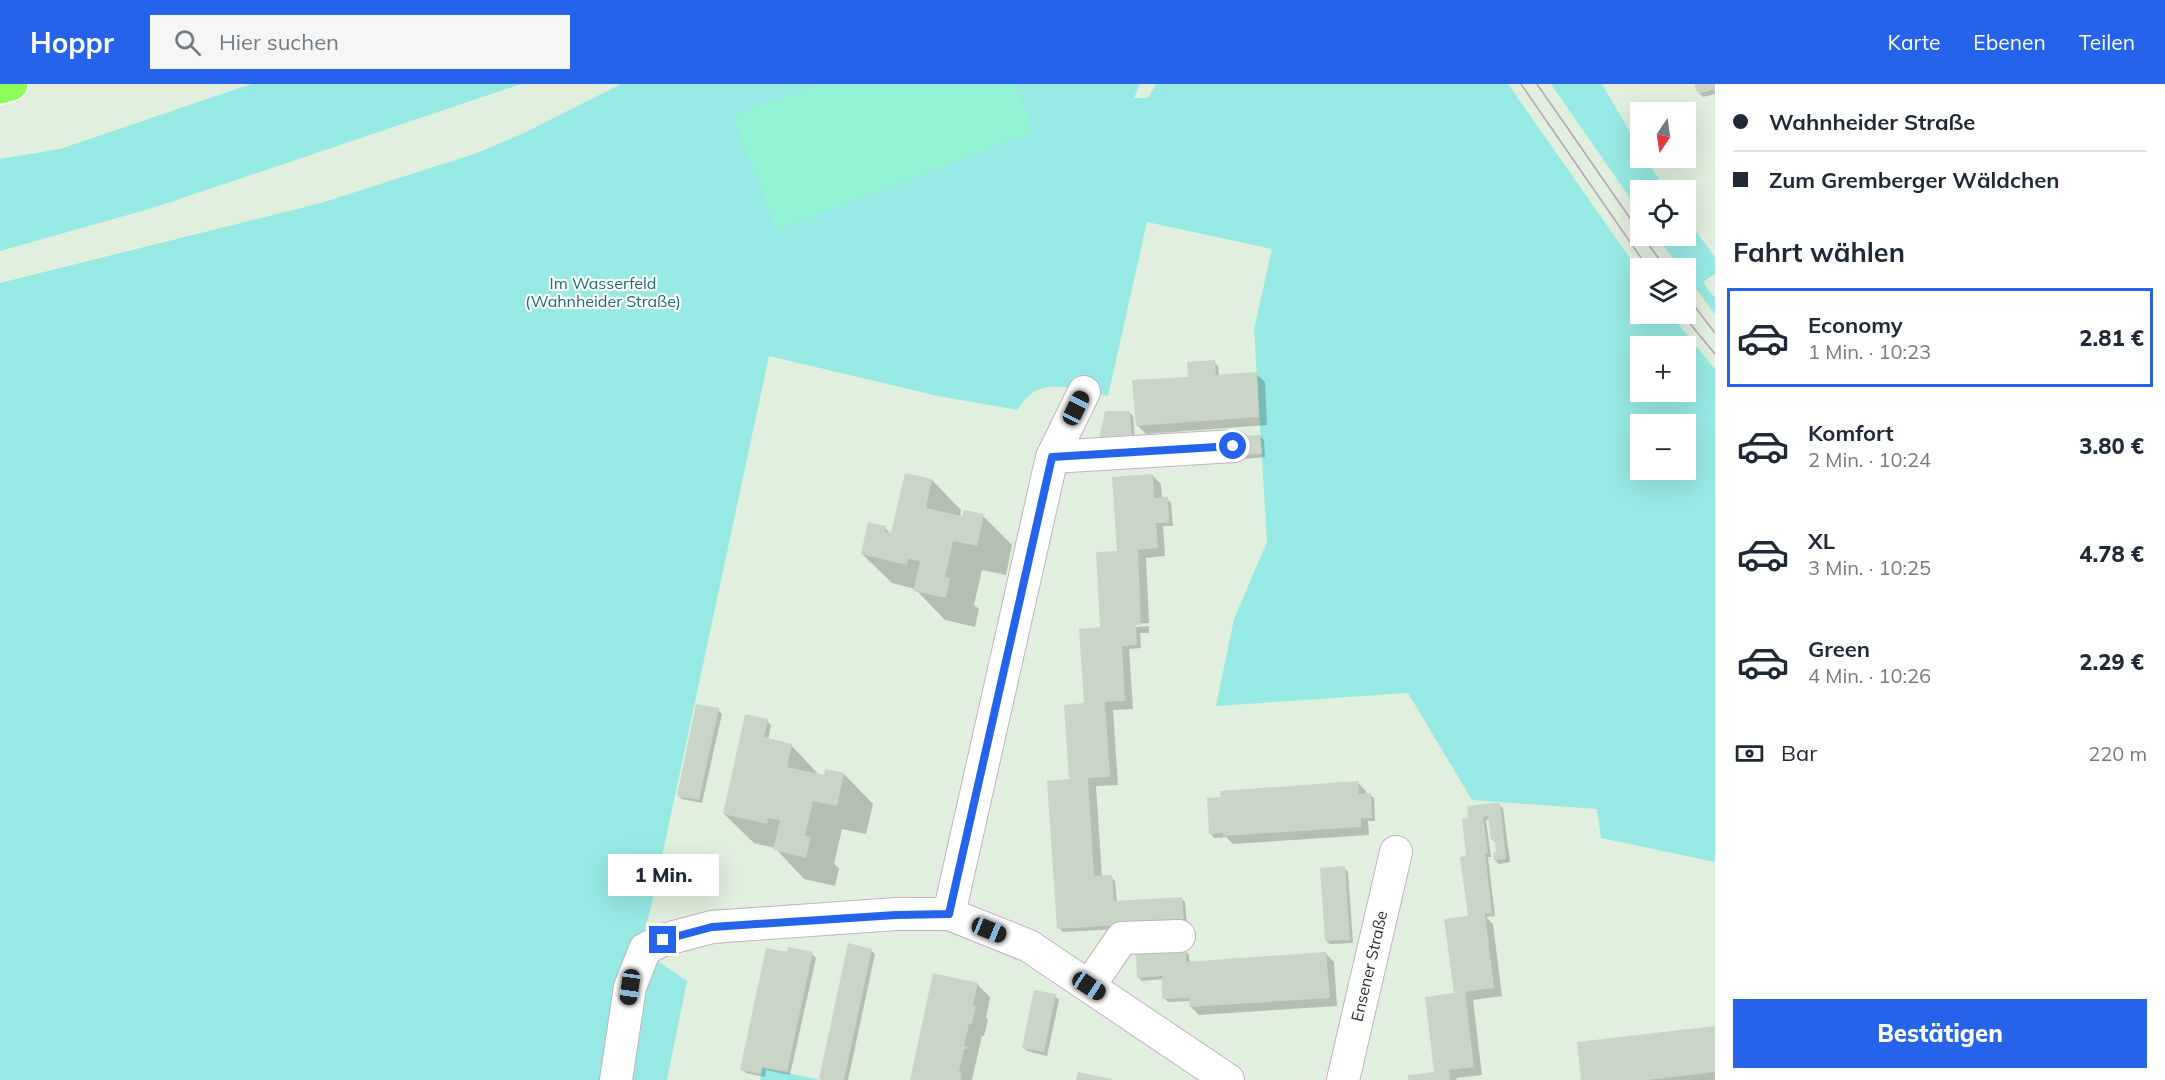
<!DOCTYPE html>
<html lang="de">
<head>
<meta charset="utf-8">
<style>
	:root { --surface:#fff; --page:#f6f6f7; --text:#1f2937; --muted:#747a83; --line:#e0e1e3; --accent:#2563eb }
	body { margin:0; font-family:Mulish,sans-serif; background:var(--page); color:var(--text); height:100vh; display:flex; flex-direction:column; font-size:22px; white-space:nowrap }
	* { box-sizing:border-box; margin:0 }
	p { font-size:20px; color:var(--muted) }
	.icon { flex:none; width:33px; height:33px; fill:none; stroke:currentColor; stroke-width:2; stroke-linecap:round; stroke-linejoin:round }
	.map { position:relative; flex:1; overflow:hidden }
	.details { display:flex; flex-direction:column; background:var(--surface); width:450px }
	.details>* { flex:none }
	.top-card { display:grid; align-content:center; height:132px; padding:0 18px; background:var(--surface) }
	.needle { width:39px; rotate:193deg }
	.buttons { position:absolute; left:1630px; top:18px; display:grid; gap:12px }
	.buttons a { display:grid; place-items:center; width:66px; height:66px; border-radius:0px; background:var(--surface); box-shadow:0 6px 24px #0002; font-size:30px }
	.end { position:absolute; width:27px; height:27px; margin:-14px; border:8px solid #2563eb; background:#fff; box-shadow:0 0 0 3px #fff }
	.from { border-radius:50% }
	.bubble { position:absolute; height:42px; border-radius:0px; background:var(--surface); box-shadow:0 6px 24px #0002; font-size:20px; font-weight:800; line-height:42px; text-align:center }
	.car { position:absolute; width:18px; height:36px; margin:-18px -9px; border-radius:8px; box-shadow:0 0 4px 2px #0007; background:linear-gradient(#222 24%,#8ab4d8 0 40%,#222 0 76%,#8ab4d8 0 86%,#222 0) }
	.top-card b { display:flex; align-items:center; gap:21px; height:57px; font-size:22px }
	.top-card b+b { border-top:2px solid var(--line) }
	.top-card i { width:15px; height:15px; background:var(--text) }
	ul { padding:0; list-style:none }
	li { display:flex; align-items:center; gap:18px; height:99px; margin:0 12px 9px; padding:0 6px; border:3px solid transparent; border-radius:0px }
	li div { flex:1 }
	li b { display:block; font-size:22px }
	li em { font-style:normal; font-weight:800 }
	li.current { border-color:var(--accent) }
	li>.icon { width:54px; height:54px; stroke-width:1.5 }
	h2 { padding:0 18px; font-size:27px; line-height:72px }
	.pay { display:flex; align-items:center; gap:15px; height:66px; padding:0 18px; font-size:22px }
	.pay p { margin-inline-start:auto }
	.button { display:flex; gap:12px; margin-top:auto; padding:12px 18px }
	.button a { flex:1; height:69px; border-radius:0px; background:var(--accent); color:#fff; font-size:24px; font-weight:800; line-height:69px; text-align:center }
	header { display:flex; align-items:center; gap:36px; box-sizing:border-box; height:84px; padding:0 30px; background:var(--accent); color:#fff }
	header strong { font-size:28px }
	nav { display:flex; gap:33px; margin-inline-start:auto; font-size:21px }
	.search { width:420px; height:54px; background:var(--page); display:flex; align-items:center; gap:15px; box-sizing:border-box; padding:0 21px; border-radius:0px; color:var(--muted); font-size:22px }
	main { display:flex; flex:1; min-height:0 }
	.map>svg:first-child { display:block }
	.green { fill:#97eae3; fill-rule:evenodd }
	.pitch { fill:#92f2d4 }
	.shadow { fill:#0003 }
	.building { fill:#c9d5c7 }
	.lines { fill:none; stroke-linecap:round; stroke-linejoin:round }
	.minor-casing { stroke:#c1b2c0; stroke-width:34 }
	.highway-casing { stroke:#fff; stroke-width:36 }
	.minor { stroke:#fff; stroke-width:32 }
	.highway { stroke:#8cff5a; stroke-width:33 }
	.tram { stroke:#b9a0b6; stroke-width:1.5 }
	.route { stroke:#2563eb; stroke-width:8 }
	.labels { text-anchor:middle; stroke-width:4.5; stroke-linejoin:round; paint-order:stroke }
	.park-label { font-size:16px; fill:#146d72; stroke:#fff }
	.street-label { font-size:16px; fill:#2d2d2d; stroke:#fff }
</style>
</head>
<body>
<header>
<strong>Hoppr</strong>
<div class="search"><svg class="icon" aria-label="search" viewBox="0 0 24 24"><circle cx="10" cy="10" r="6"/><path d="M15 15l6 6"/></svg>Hier suchen</div>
<nav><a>Karte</a><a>Ebenen</a><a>Teilen</a></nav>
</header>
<main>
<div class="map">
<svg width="1715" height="996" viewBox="0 0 1715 996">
	<rect width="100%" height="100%" fill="#e1efde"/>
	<path class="green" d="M251 0H521L156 123 0 167V75L60 65Z
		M621 0H1140L1134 14H1148L1156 0H1508L1641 190V230H1670L1715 285V778L1601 754 1597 725 1472 716 1408 609 1216 622 1234 535 1267 458 1254 245 1272 165 1147 138 1108 312C1074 306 1038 288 1018 326L938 312 769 272 652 819 640 865 687 897 667 996H0V199L321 119 477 69 524 49ZM1641 262H1686V308H1641ZM1641 340H1686V386H1641Z
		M1551 0H1602L1641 67V74H1645L1666 106H1641V130Z
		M1686 134 1715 173V190L1703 198 1715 214V230L1686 191V184H1681L1656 152H1686Z
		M762 984 822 996H760Z"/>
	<path class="pitch" d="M818 0H1015L1033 48 777 146 733 32Z"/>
	<path class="shadow" d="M1696 0H1715V10L1703 13 1699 9Z
		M1214 278 1218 282 1219 292 1256 290 1265 298 1267 341 1146 350 1137 341 1189 294Z
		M1129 328 1133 332 1135 356 1104 359Z
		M1260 352 1264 356 1265 373 1245 375 1241 371Z
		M1152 391 1161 400 1162 415H1167L1171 419 1173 442H1163L1165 472 1146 474 1149 539 1133 540 1136 543 1149 542V549H1140L1141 564 1129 565 1133 625 1113 626 1118 701 1096 702 1102 793H1111L1115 797 1117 818 1181 814 1185 818 1187 841 1063 848 1059 844 1070 697 1118 468Z
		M932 396 961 426 960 432H983L1012 461 1006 491 982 486 974 521 979 525 975 543 945 536 915 505 892 499 862 470 885 444 892 451Z
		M718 626 722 630 702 719 682 715 678 711Z
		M767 637 771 641 768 656 791 661 820 692 844 690 873 720 866 750 842 745 834 780 839 784 835 802 804 795 775 764 754 759 724 730Z
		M1358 699 1366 707V711H1370L1374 714 1375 737H1368L1369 751 1233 760 1226 753 1214 754 1211 750Z
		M1499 721 1503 724 1510 778 1499 780 1495 776 1498 769 1497 760 1493 756 1490 735 1486 736 1491 773H1488L1495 832 1486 833 1493 840 1502 912 1473 916 1482 991 1456 994 1457 996H1410L1435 989 1455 911 1471 833 1464 736Z
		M1344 784 1348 788 1353 859 1330 860 1326 857Z
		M871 866 875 870 848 996H822L820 995Z
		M1185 867 1189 871 1190 880 1326 870 1334 878 1337 922 1199 931 1191 923 1190 917 1168 918 1164 914 1163 895 1142 897 1138 893Z
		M788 870H812L816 874 790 991 766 986 765 993 746 989 742 985Z
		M977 900 990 913 986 934 988 936 984 952H982L972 996H912Z
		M1055 912 1059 916 1047 972 1027 967 1023 963Z
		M1715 943V996H1582Z"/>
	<path class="building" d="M1694 0H1715V5L1698 10Z
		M1215 276 1216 291 1257 288 1259 333 1136 342 1132 296 1188 293 1187 278Z
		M1105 327H1130L1132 353 1099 356Z
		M1260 351 1262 370 1239 371 1238 352Z
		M905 389 932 395 926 424 962 432 964 426 984 430 977 462 953 457 945 493 950 494 946 514 913 507 920 477 908 475 907 481 861 470 868 438 886 442 885 448 891 449Z
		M1153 390 1154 414 1168 413 1169 439H1156L1158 464 1138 466 1141 541H1136L1137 561 1122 562 1125 617 1105 618 1110 693 1088 694 1094 792 1112 791 1114 817 1182 813 1184 837 1057 845 1047 697 1069 695 1064 621 1084 619 1079 545 1100 543 1096 468 1117 467 1112 393Z
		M696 620 719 624 699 716 677 712Z
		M745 630 768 635 764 653 792 660 787 683 824 691 825 685 844 689 837 722 813 717 805 752 811 753 806 774 773 766 780 736 768 734 767 740 723 730Z
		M1358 697 1359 710 1371 709 1372 734H1361V743L1223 752V749L1209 750 1207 714 1221 713 1220 707Z
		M1494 719H1500L1506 775 1494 776 1493 769 1496 768 1495 756H1491L1488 732 1483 733 1488 769H1485L1492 829 1485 830 1494 904 1465 908 1474 983 1449 986 1450 996H1408V991L1434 988 1425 913 1454 909 1444 835 1468 832 1460 773 1466 772 1462 735 1468 734 1467 722Z
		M1345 782 1350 856 1325 857 1320 784Z
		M848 859 872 865 844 996H822L819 995Z
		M788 863 813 868 787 988 762 983 761 990 740 986 766 864 787 868Z
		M1186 866V878L1326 868 1330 914 1189 923V914L1162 915V892L1137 894 1136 869Z
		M933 889 978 899 973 921 976 922 972 940H969L964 962 968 963 967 965H964L959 988 962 989 961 996H910Z
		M1034 906 1056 910 1044 968 1022 964Z
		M1715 942V988L1648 996H1581L1577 958Z
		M1078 988 1112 995V996H1076Z"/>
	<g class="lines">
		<defs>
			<path id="minor" d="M1052 373 1234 362
				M949 830 1052 373 1084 308
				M1089 902 1122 854 1179 852
				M616 996 630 903 645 865 663 856 712 843 896 830H949L1029 862 1228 996
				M1343 996 1396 768"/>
			<path id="highway" d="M0 3 11 0"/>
		</defs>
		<use href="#minor" class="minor-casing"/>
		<use href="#highway" class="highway-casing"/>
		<use href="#minor" class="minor"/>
		<use href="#highway" class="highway"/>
		<path class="tram" d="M1521 0 1648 184
			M1537 0 1641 150
			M1642 152 1666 184
			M1686 211 1715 249
			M1682 230 1715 270"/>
	</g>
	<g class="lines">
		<path class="route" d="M663 856 712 843 896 831 949 830 1052 373 1233 362"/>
	</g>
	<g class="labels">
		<g class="park-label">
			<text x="603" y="205">Im Wasserfeld<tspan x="603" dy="18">(Wahnheider Straße)</tspan></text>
		</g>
		<g class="street-label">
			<text transform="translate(1369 882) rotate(-77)" y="6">Ensener Straße</text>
		</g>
	</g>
</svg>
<div class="buttons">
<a><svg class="needle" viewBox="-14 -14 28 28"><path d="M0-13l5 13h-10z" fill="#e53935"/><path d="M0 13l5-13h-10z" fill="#747a83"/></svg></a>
<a><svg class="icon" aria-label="locate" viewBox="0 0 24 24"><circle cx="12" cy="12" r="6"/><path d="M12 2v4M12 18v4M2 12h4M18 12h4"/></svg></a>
<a><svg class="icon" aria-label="layers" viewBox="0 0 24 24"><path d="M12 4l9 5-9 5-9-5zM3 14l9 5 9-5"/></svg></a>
<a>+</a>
<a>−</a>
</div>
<i class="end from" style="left:1233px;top:362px"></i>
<i class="end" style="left:663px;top:856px"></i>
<div class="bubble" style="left:608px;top:770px;width:111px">1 Min.</div>
<i class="car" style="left:1076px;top:324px;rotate:26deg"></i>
<i class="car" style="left:989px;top:846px;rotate:112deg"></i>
<i class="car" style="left:1089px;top:902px;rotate:123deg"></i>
<i class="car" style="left:630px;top:903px;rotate:188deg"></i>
</div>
<section class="details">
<div class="top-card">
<b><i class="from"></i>Wahnheider Straße</b>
<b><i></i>Zum Gremberger Wäldchen</b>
</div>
<h2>Fahrt wählen</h2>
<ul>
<li class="current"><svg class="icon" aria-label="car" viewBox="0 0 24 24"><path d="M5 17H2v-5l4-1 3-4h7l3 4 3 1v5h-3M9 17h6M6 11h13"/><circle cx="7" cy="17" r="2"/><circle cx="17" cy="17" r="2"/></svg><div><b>Economy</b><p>1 Min. · 10:23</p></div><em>2.81 €</em></li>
<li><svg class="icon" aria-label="car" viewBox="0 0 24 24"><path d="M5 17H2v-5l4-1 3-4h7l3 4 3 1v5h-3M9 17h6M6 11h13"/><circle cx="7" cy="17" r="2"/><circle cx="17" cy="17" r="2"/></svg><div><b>Komfort</b><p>2 Min. · 10:24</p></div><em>3.80 €</em></li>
<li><svg class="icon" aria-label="car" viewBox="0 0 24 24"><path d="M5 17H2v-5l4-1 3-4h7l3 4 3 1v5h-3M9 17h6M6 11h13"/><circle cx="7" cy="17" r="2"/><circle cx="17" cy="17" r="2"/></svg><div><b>XL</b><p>3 Min. · 10:25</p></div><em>4.78 €</em></li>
<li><svg class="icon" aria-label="car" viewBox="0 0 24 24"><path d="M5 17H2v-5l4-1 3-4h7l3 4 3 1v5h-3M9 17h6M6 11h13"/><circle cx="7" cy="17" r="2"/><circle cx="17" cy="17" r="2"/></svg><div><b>Green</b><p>4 Min. · 10:26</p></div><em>2.29 €</em></li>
</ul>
<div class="pay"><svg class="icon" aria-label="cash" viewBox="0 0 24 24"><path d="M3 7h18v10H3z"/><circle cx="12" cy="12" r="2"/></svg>Bar<p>220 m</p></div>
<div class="button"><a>Bestätigen</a></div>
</section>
</main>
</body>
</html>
